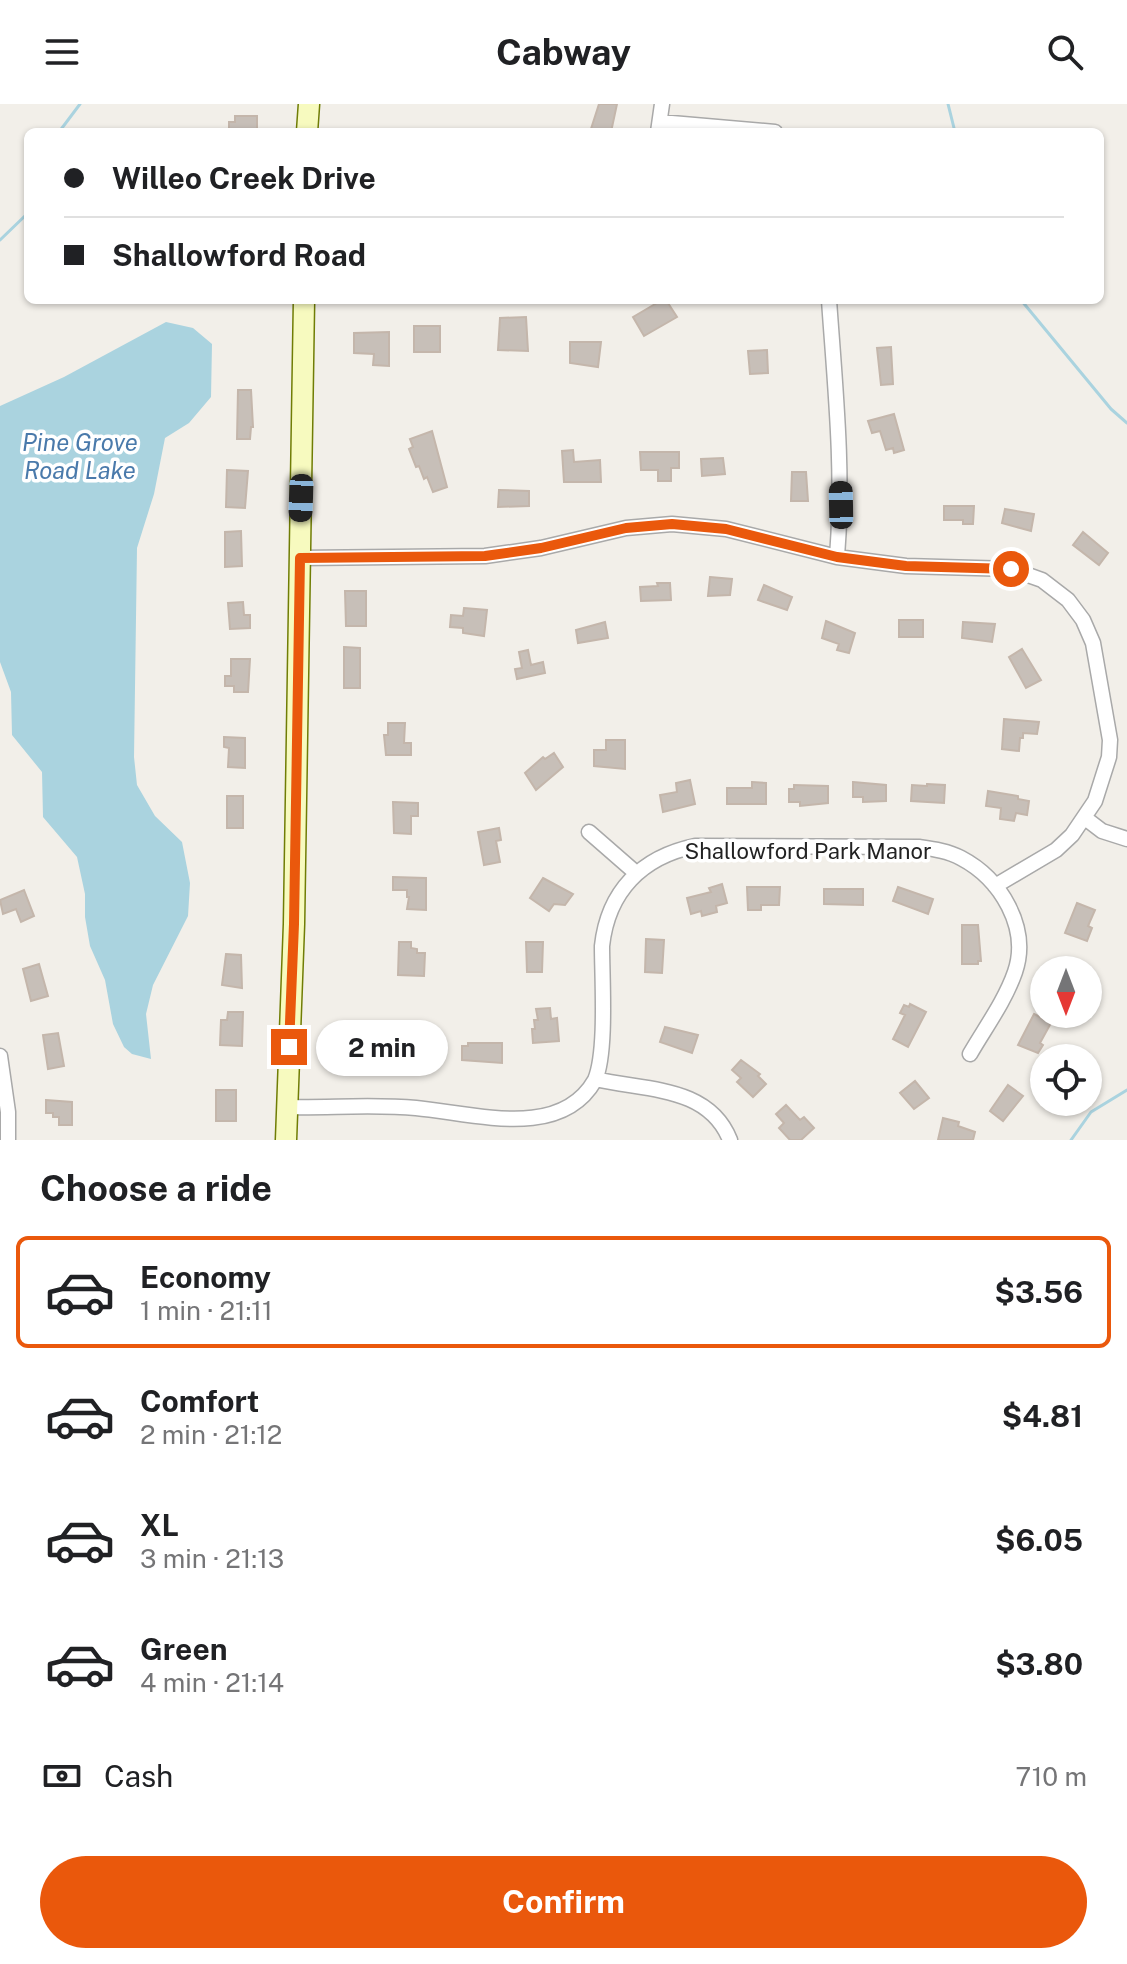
<!DOCTYPE html>
<html lang="en">
<head>
<meta charset="utf-8">
<style>
	:root { --surface:#fff; --page:#f2f2f2; --text:#202124; --muted:#757577; --line:#e0e0e0; --accent:#ea580c }
	body { margin:0; font-family:"Public Sans",sans-serif; background:var(--page); color:var(--text); height:100vh; display:flex; flex-direction:column; font-size:30px; white-space:nowrap }
	* { box-sizing:border-box; margin:0 }
	p { font-size:26px; color:var(--muted) }
	.icon { flex:none; width:44px; height:44px; fill:none; stroke:currentColor; stroke-width:2; stroke-linecap:round; stroke-linejoin:round }
	.map { position:relative; height:1036px; overflow:hidden }
	.details { display:flex; flex-direction:column; background:var(--surface); flex:1 }
	.details>* { flex:none }
	.top-card { position:absolute; left:24px; top:24px; width:1080px; height:176px; border-radius:12px; box-shadow:0 2px 6px #0004; display:grid; align-content:center; height:176px; padding:0 40px; background:var(--surface) }
	.needle { width:52px; rotate:180deg }
	.buttons { position:absolute; left:1030px; top:852px; display:grid; gap:16px }
	.buttons a { display:grid; place-items:center; width:72px; height:72px; border-radius:50%; background:var(--surface); box-shadow:0 2px 6px #0004; font-size:40px }
	.end { position:absolute; width:36px; height:36px; margin:-18px; border:10px solid #ea580c; background:#fff; box-shadow:0 0 0 4px #fff }
	.from { border-radius:50% }
	.bubble { position:absolute; height:56px; border-radius:28px; background:var(--surface); box-shadow:0 2px 6px #0004; font-size:26px; font-weight:700; line-height:56px; text-align:center }
	.car { position:absolute; width:24px; height:48px; margin:-24px -12px; border-radius:10px; box-shadow:0 0 6px 2px #0007; background:linear-gradient(#222 24%,#8ab4d8 0 40%,#222 0 76%,#8ab4d8 0 86%,#222 0) }
	.top-card b { display:flex; align-items:center; gap:28px; height:76px; font-size:30px }
	.top-card b+b { border-top:2px solid var(--line) }
	.top-card i { width:20px; height:20px; background:var(--text) }
	ul { padding:0; list-style:none }
	li { display:flex; align-items:center; gap:24px; height:112px; margin:0 16px 12px; padding:0 24px; border:4px solid transparent; border-radius:12px }
	li div { flex:1 }
	li b { display:block; font-size:30px }
	li em { font-style:normal; font-weight:700 }
	li.current { border-color:var(--accent) }
	li>.icon { width:72px; height:72px; stroke-width:1.5 }
	h2 { padding:0 40px; font-size:36px; line-height:96px }
	.pay { display:flex; align-items:center; gap:20px; height:88px; padding:0 40px; font-size:30px }
	.pay p { margin-inline-start:auto }
	.action { display:flex; gap:16px; margin-top:auto; padding:16px 40px }
	.action a { flex:1; height:92px; border-radius:48px; background:var(--accent); color:#fff; font-size:32px; font-weight:700; line-height:92px; text-align:center }
	header { display:flex; justify-content:space-between; align-items:center; height:104px; padding:0 40px; background:var(--surface); font-size:36px; font-weight:700 }
	.map>svg:first-child { display:block }
	.water { fill:#aad3df }
	.lines { fill:none; stroke-linecap:round; stroke-linejoin:round }
	.stream { stroke:#aad3df; stroke-width:3 }
	.building { fill:#c7bfb8; stroke:#c4b6ab; stroke-width:2 }
	.street-casing { stroke:#a9a9a9; stroke-width:17 }
	.secondary-casing { stroke:#707d05; stroke-width:23 }
	.street { stroke:#fff; stroke-width:14 }
	.secondary { stroke:#f7fabf; stroke-width:20 }
	.route { stroke:#ea580c; stroke-width:10 }
	.labels { text-anchor:middle; stroke-width:7; stroke-linejoin:round; paint-order:stroke }
	.street-label { font-size:22px; fill:#222; stroke:#fff }
	.water-label { font-size:24px; font-style:italic; fill:#4a7aab; stroke:#fff }
</style>
</head>
<body>
<header><svg class="icon" aria-label="menu" viewBox="0 0 24 24"><path d="M4 6h16M4 12h16M4 18h16"/></svg>Cabway<svg class="icon" aria-label="search" viewBox="0 0 24 24"><circle cx="10" cy="10" r="6"/><path d="M15 15l6 6"/></svg></header>
<div class="map">
<svg width="1127" height="1036" viewBox="0 0 1127 1036">
	<rect width="100%" height="100%" fill="#f2efe9"/>
	<path class="water" d="M166 218 193 224 212 240 211 293 189 319 165 334 154 390 137 444 134 653 137 681 155 712 182 738 190 779 188 812 153 881 146 910 151 955 132 950 124 943 113 920 105 876 90 842 85 813V790L77 753 43 713 42 668 12 631 11 588 0 558V302L64 273Z"/>
	<g class="lines">
		<path class="stream" d="M948 0 955 28
			M59 28 80 0
			M0 136 28 109
			M1021 196 1111 305 1127 319
			M1071 1036 1091 1008 1127 986"/>
	</g>
	<path class="building" d="M599 0H617L611 28H590Z
		M235 12H257V28H229V18H235Z
		M662 196H666L677 213 644 232 633 213Z
		M526 213 528 247 498 246 500 214Z
		M414 222H440V248H414Z
		M389 228V262L373 261 374 250 354 249V229Z
		M570 238H601L598 263 570 259Z
		M891 243 893 280 881 281 877 244Z
		M767 246 768 269 750 270 748 247Z
		M238 286H251L253 323H251L250 335H237Z
		M894 310 904 346 894 349 893 344 886 346 880 327 872 329 868 317Z
		M432 327 447 383 433 388 427 373 424 375 419 362 416 363 409 345 413 343 410 335Z
		M573 346 574 358 600 356 601 378H564L562 347Z
		M640 348H679V364H671V377H658V366H641Z
		M723 354 725 370 702 372 701 355Z
		M227 366 248 367 245 404 226 403Z
		M792 368H806L808 397H791Z
		M499 386 529 387V402L498 403Z
		M944 402H974L973 420H963V416H944Z
		M1005 405 1034 410 1031 427 1002 419Z
		M241 427 242 462 225 463V428Z
		M1083 428 1108 449 1099 461 1073 441Z
		M710 473 732 475 730 491 708 492Z
		M657 479H670L671 496 641 497 640 483 658 482Z
		M764 481 792 493 787 506 758 496Z
		M345 487H366V522H346Z
		M243 498 244 511H250V524L230 525 228 499Z
		M464 504 487 506 484 532 463 529V524L450 523 451 511 463 512Z
		M899 516H923V533H899Z
		M826 517 855 529 849 549 837 546 839 540 822 534Z
		M605 518 608 534 578 539 576 526Z
		M963 518 995 520 992 538 962 534Z
		M344 543 360 544V584H344Z
		M1022 545 1041 576 1026 584 1009 553Z
		M528 546 531 561 543 558 545 569 517 575 515 565 522 564 519 548Z
		M231 555H250L248 588H234V582H225V572H231Z
		M1004 615 1039 618 1037 630 1023 629V634H1020L1019 647 1002 645Z
		M388 619H405L404 639H411V651H386L384 631H388Z
		M224 633 245 634V664L228 663 229 644 224 643Z
		M606 636H625V665L594 662V646H606Z
		M554 649 563 663 536 686 525 669 543 653 545 655Z
		M690 676 695 700 663 708 660 691 677 688 676 679Z
		M752 678 766 679V700H727V684H752Z
		M853 678 886 681V697L863 698V693H853Z
		M927 680 945 681 944 699 911 697 912 681 927 682Z
		M794 681 828 682V699L800 702V698H789V685H794Z
		M988 687 1018 692V695L1029 697 1027 711 1016 709 1014 717 1000 715 1001 704 986 702Z
		M227 692H243V724H227Z
		M393 698 418 699V712H411V730L394 729Z
		M499 724 501 736 496 737 500 758 484 761 478 728Z
		M393 773 426 774V806L407 805 409 793H407V786H393Z
		M543 774 573 790 565 801 554 800 549 807 530 794Z
		M722 780 727 799 716 802 717 808 702 812 701 807 691 810 687 794 711 788 709 784Z
		M747 783H780L779 801H761V806H748Z
		M898 783 933 795 928 810 893 797Z
		M824 785H863V801L824 800Z
		M24 786 34 812 21 818 16 805 3 810 0 796Z
		M1077 799 1095 806 1088 822 1092 824 1087 837 1065 829Z
		M962 821H978L981 857H978V860H962Z
		M646 835 664 836 662 869 645 868Z
		M399 838H411V844L417 845V849H425L424 872 398 871Z
		M526 838H543L542 868H527Z
		M226 850 241 851 242 884 222 881Z
		M39 860 48 892 31 897 23 865Z
		M910 900 926 908 908 943 893 935 905 911 900 909 904 901 909 903Z
		M550 904 551 915 557 914 559 937 533 939 532 925H535L534 916H538L536 905Z
		M228 908H243L242 942 220 941 221 916H227Z
		M1034 910 1051 919 1040 939 1043 941 1038 949 1018 941Z
		M401 920 422 924 416 951 384 945 387 932 394 934 395 929 399 930Z
		M665 923 698 931 692 949 660 938Z
		M58 929 64 962 48 965 43 931Z
		M468 939H502V959L462 956V942H468Z
		M741 956 760 970 758 972 766 980 753 993 737 978 741 974 732 966Z
		M915 977 929 994 914 1005 900 989Z
		M1008 981 1023 992 1003 1017 990 1007Z
		M216 986H236V1017H216Z
		M46 996 72 998V1021H59V1013H53V1009H46Z
		M786 1001 800 1016 804 1013 814 1024 801 1036H790L779 1024 784 1019 776 1010Z
		M943 1014 959 1018 958 1022 975 1028 973 1036H938Z"/>
	<g class="lines">
		<defs>
			<path id="street" d="M660 18 775 28
				M658 28 662 0
				M829 196C835 282 844 367 837 453
				M300 454 485 452 541 444 626 424 672 420 726 425 837 453 906 462 1011 465 1042 476 1068 496 1083 516 1093 539 1110 636 1109 653 1095 697 1072 731 1056 746 995 782
				M1085 714 1102 727 1127 735
				M589 728 636 769
				M0 952 8 1008V1036
				M596 975C644 987 708 981 730 1036
				M287 1003C329 1004 374 1000 416 1004 477 1010 561 1036 595 976 607 948 602 875 602 842 608 787 642 753 695 742L919 743C933 745 948 747 961 754 1001 775 1030 824 1015 868 1005 897 985 924 970 950"/>
			<path id="secondary" d="M307 28 309 0
				M286 1036 294 820 304 196"/>
		</defs>
		<use href="#street" class="street-casing"/>
		<use href="#secondary" class="secondary-casing"/>
		<use href="#street" class="street"/>
		<use href="#secondary" class="secondary"/>
	</g>
	<g class="lines">
		<path class="route" d="M289 943 294 820 300 454 485 452 541 444 626 424 672 420 726 425 837 453 906 462 1011 465"/>
	</g>
	<g class="labels">
		<g class="street-label">
			<text x="808" y="755">Shallowford Park Manor</text>
		</g>
		<g class="water-label">
			<text x="80" y="347">Pine Grove<tspan x="80" dy="28">Road Lake</tspan></text>
		</g>
	</g>
</svg>
<div class="buttons">
<a><svg class="needle" viewBox="-14 -14 28 28"><path d="M0-13l5 13h-10z" fill="#e53935"/><path d="M0 13l5-13h-10z" fill="#757577"/></svg></a>
<a><svg class="icon" aria-label="locate" viewBox="0 0 24 24"><circle cx="12" cy="12" r="6"/><path d="M12 2v4M12 18v4M2 12h4M18 12h4"/></svg></a>
</div>
<i class="end from" style="left:1011px;top:465px"></i>
<i class="end" style="left:289px;top:943px"></i>
<div class="bubble" style="left:316px;top:916px;width:132px">2 min</div>
<i class="car" style="left:301px;top:394px;rotate:182deg"></i>
<i class="car" style="left:841px;top:401px;rotate:359deg"></i>
<div class="top-card">
<b><i class="from"></i>Willeo Creek Drive</b>
<b><i></i>Shallowford Road</b>
</div>
</div>
<section class="details">
<h2>Choose a ride</h2>
<ul>
<li class="current"><svg class="icon" aria-label="car" viewBox="0 0 24 24"><path d="M5 17H2v-5l4-1 3-4h7l3 4 3 1v5h-3M9 17h6M6 11h13"/><circle cx="7" cy="17" r="2"/><circle cx="17" cy="17" r="2"/></svg><div><b>Economy</b><p>1 min · 21:11</p></div><em>$3.56</em></li>
<li><svg class="icon" aria-label="car" viewBox="0 0 24 24"><path d="M5 17H2v-5l4-1 3-4h7l3 4 3 1v5h-3M9 17h6M6 11h13"/><circle cx="7" cy="17" r="2"/><circle cx="17" cy="17" r="2"/></svg><div><b>Comfort</b><p>2 min · 21:12</p></div><em>$4.81</em></li>
<li><svg class="icon" aria-label="car" viewBox="0 0 24 24"><path d="M5 17H2v-5l4-1 3-4h7l3 4 3 1v5h-3M9 17h6M6 11h13"/><circle cx="7" cy="17" r="2"/><circle cx="17" cy="17" r="2"/></svg><div><b>XL</b><p>3 min · 21:13</p></div><em>$6.05</em></li>
<li><svg class="icon" aria-label="car" viewBox="0 0 24 24"><path d="M5 17H2v-5l4-1 3-4h7l3 4 3 1v5h-3M9 17h6M6 11h13"/><circle cx="7" cy="17" r="2"/><circle cx="17" cy="17" r="2"/></svg><div><b>Green</b><p>4 min · 21:14</p></div><em>$3.80</em></li>
</ul>
<div class="pay"><svg class="icon" aria-label="cash" viewBox="0 0 24 24"><path d="M3 7h18v10H3z"/><circle cx="12" cy="12" r="2"/></svg>Cash<p>710 m</p></div>
<div class="action"><a>Confirm</a></div>
</section>
</body>
</html>
